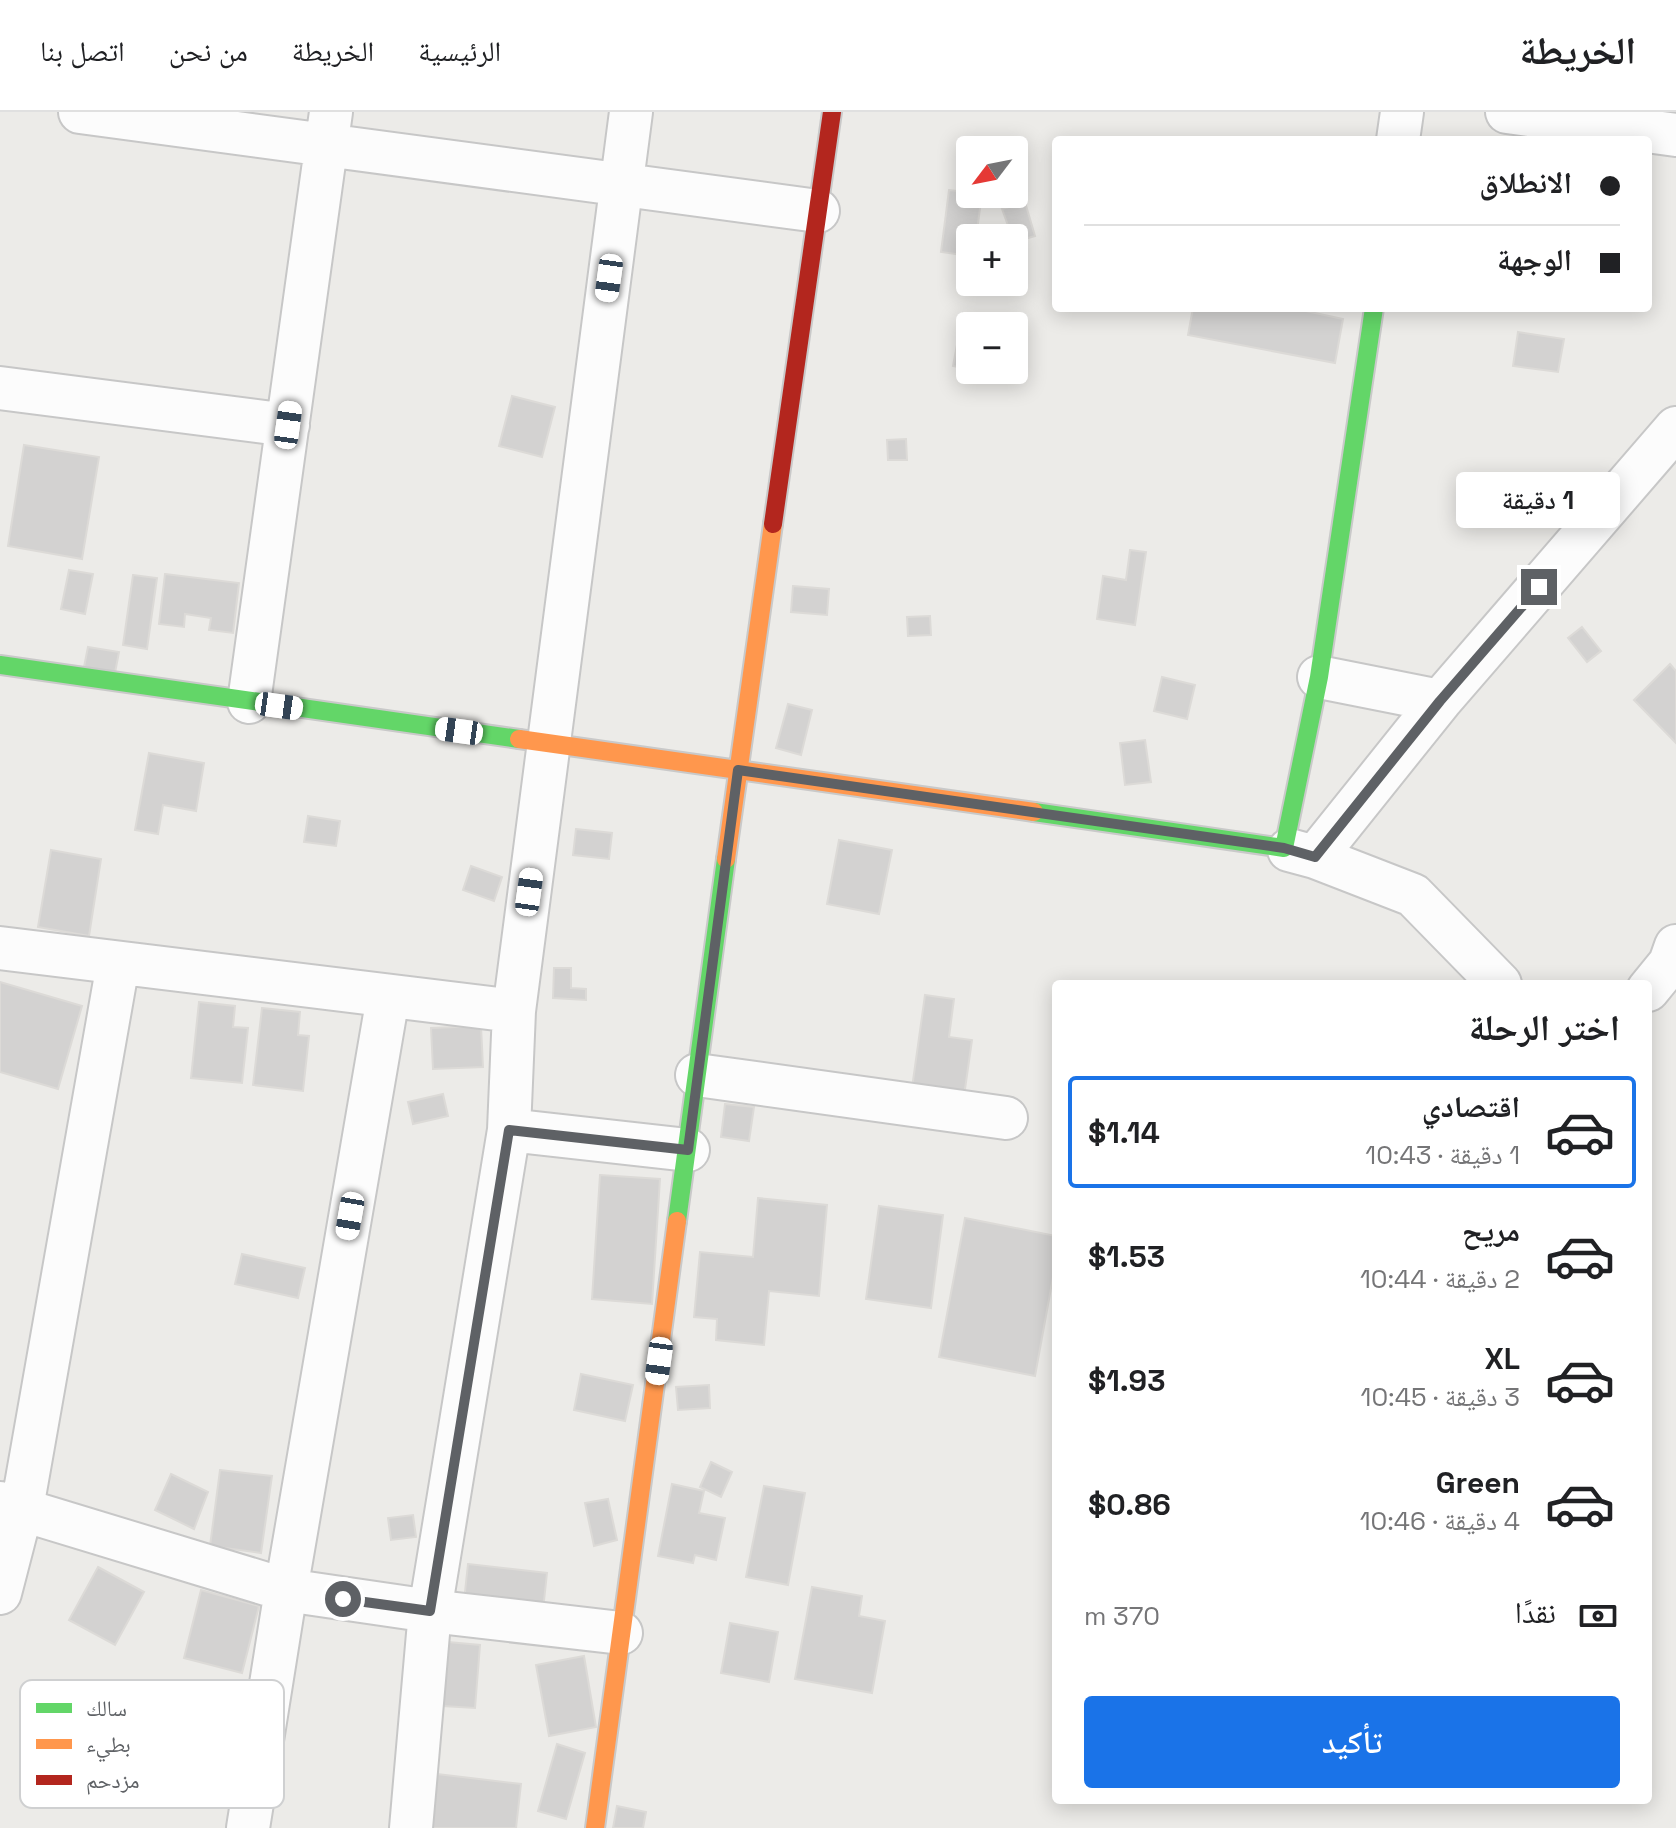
<!DOCTYPE html>
<html lang="ar">
<head>
<meta charset="utf-8">
<style>
	:root { --surface:#fff; --page:#f2f2f2; --text:#202124; --muted:#757577; --line:#e0e0e0; --accent:#1a73e8 }
	body { margin:0; font-family:"Space Grotesk","Noto Naskh Arabic",sans-serif; background:var(--page); color:var(--text); direction:rtl; height:100vh; display:flex; flex-direction:column; font-size:30px; white-space:nowrap }
	* { box-sizing:border-box; margin:0 }
	p { font-size:26px; color:var(--muted) }
	.icon { flex:none; width:44px; height:44px; fill:none; stroke:currentColor; stroke-width:2; stroke-linecap:round; stroke-linejoin:round }
	.map { position:relative; flex:1; overflow:hidden; direction:ltr }
	.details { position:absolute; left:1052px; top:868px; width:600px; height:824px; display:flex; flex-direction:column; background:var(--surface); border-radius:8px; box-shadow:0 4px 20px #0003; direction:rtl }
	.details>* { flex:none }
	.top-card { position:absolute; left:1052px; top:24px; width:600px; height:176px; border-radius:8px; box-shadow:0 4px 20px #0003; direction:rtl; display:grid; align-content:center; height:176px; padding:0 32px; background:var(--surface) }
	.needle { width:52px; rotate:238deg }
	.controls { position:absolute; left:956px; top:24px; display:grid; gap:16px }
	.controls a { display:grid; place-items:center; width:72px; height:72px; border-radius:8px; background:var(--surface); box-shadow:0 4px 20px #0003; font-size:40px }
	.end { position:absolute; width:36px; height:36px; margin:-18px; border:10px solid #5e6165; background:#fff; box-shadow:0 0 0 4px #fff }
	.from { border-radius:50% }
	.bubble { position:absolute; height:56px; border-radius:8px; background:var(--surface); box-shadow:0 4px 20px #0003; font-size:26px; font-weight:600; line-height:56px; text-align:center; direction:rtl }
	.car { position:absolute; width:24px; height:48px; margin:-24px -12px; border-radius:10px; box-shadow:0 0 6px 2px #0007; background:linear-gradient(#fff 24%,#345 0 40%,#fff 0 76%,#345 0 86%,#fff 0) }
	.top-card b { display:flex; align-items:center; gap:28px; height:76px; font-size:30px }
	.top-card b+b { border-top:2px solid var(--line) }
	.top-card i { width:20px; height:20px; background:var(--text) }
	ul { padding:0; list-style:none }
	li { display:flex; align-items:center; gap:24px; height:112px; margin:0 16px 12px; padding:0 16px; border:4px solid transparent; border-radius:8px }
	li div { flex:1 }
	li b { display:block; font-size:30px }
	li em { font-style:normal; font-weight:600 }
	li.current { border-color:var(--accent) }
	li>.icon { width:72px; height:72px; stroke-width:1.5 }
	h2 { padding:0 32px; font-size:36px; line-height:96px }
	.pay { display:flex; align-items:center; gap:20px; height:88px; padding:0 32px; font-size:30px }
	.pay p { margin-inline-start:auto }
	.button { display:flex; gap:16px; margin-top:auto; padding:16px 32px }
	.button a { flex:1; height:92px; border-radius:8px; background:var(--accent); color:#fff; font-size:32px; font-weight:600; line-height:92px; text-align:center }
	header { display:flex; align-items:center; gap:48px; box-sizing:border-box; height:112px; padding:0 40px; background:var(--surface); border-bottom:2px solid var(--line) }
	header strong { font-size:38px }
	nav { display:flex; gap:44px; margin-inline-start:auto; font-size:28px }
	.map>svg:first-child { display:block }
	.building { fill:#d3d2d1; stroke:#dcdad7; stroke-width:2 }
	.lines { fill:none; stroke-linecap:round; stroke-linejoin:round }
	.street-casing { stroke:#c7c7c7; stroke-width:46 }
	.fast-casing { stroke:#c9c9c9; stroke-width:22 }
	.slow-casing { stroke:#c9c9c9; stroke-width:22 }
	.jam-casing { stroke:#c9c9c9; stroke-width:22 }
	.street { stroke:#fcfcfc; stroke-width:42 }
	.fast { stroke:#63d668; stroke-width:18 }
	.slow { stroke:#ff974d; stroke-width:18 }
	.jam { stroke:#b3261e; stroke-width:18 }
	.route { stroke:#5e6165; stroke-width:10 }
	.key { fill:#fff; stroke:#cfd0d1; stroke-width:2 }
	.key-label { font-size:22px; fill:#5e6165 }
</style>
</head>
<body>
<header>
<strong>الخريطة</strong>
<nav><a>الرئيسية</a><a>الخريطة</a><a>من نحن</a><a>اتصل بنا</a></nav>
</header>
<div class="map">
<svg width="1676" height="1716" viewBox="0 0 1676 1716">
	<rect width="100%" height="100%" fill="#ecebe8"/>
	<path class="building" d="M949 78 982 82 976 126H970V144L941 140Z
		M1025 90 1035 124 1014 130 1002 97Z
		M1193 196H1292L1343 207 1335 251 1188 223Z
		M963 201 996 206 994 214H970V257L953 254Z
		M1518 220 1564 227 1558 260 1513 254Z
		M512 284 555 295 542 345 499 334Z
		M906 327 907 348H888L887 328Z
		M24 333 99 345 82 447 8 434Z
		M1130 438 1146 440 1135 513 1097 507 1103 464 1126 468Z
		M69 458 93 462 85 502 61 497Z
		M165 462 239 471 233 521 209 518 211 506 185 502 184 515 159 512Z
		M133 463 157 466 147 537 123 533Z
		M793 474 829 477 827 503 791 500Z
		M930 504 931 523 908 524 907 505Z
		M1582 515 1601 539 1587 550 1568 526Z
		M88 535 119 540 114 566 83 560Z
		M1670 552 1676 559V631L1634 588Z
		M1162 565 1195 573 1187 607 1154 599Z
		M788 592 812 598 801 643 776 636Z
		M1145 628 1151 670 1125 673 1120 631Z
		M149 641 204 651 196 699 163 693 158 722 135 718Z
		M308 704 340 709 336 734 304 730Z
		M576 717 612 721 609 747 573 743Z
		M839 728 892 738 879 802 827 792Z
		M51 738 101 747 89 824 38 815Z
		M471 754 502 765 494 789 463 778Z
		M554 856H571V876L586 877V888L553 886Z
		M0 870 82 894 58 977 0 960Z
		M925 883 954 887 949 925 972 928 964 984 912 976Z
		M199 890 235 894 233 915 248 916 242 971 191 966Z
		M262 896 300 900 298 923 309 924 303 979 253 973Z
		M481 914 483 955 433 957 431 916Z
		M443 982 448 1004 413 1012 408 990Z
		M725 992 754 995 749 1029 721 1025Z
		M600 1063 660 1067 652 1192 592 1187Z
		M758 1086 827 1093 819 1184 769 1179 764 1233 716 1228 717 1207 694 1205 700 1140 753 1145Z
		M879 1094 943 1103 931 1196 866 1187Z
		M965 1106 1056 1124V1149L1035 1264 939 1245Z
		M242 1142 305 1156 298 1186 235 1172Z
		M581 1262 633 1273 625 1309 574 1298Z
		M709 1273 710 1296 678 1298 676 1275Z
		M711 1350 732 1360 721 1385 700 1375Z
		M220 1358 272 1364 261 1441 210 1434Z
		M171 1362 208 1380 194 1417 155 1398Z
		M672 1372 704 1379 699 1401 725 1406 716 1448 695 1443 693 1451 658 1444Z
		M764 1374 805 1381 788 1473 746 1465Z
		M608 1387 617 1428 594 1434 585 1391Z
		M413 1403 416 1425 391 1428 388 1406Z
		M468 1452 547 1461 543 1498 464 1489Z
		M98 1455 144 1480 115 1533 69 1508Z
		M812 1475 862 1484 859 1504 885 1509 872 1581 795 1567Z
		M201 1478 259 1494 242 1561 184 1546Z
		M730 1511 778 1520 769 1570 721 1561Z
		M448 1530 480 1533 475 1596 443 1594Z
		M584 1544 596 1615 549 1624 536 1553Z
		M557 1632 585 1641 566 1707 538 1699Z
		M437 1662 521 1672 516 1716H431Z
		M617 1694 646 1700 643 1716H613Z"/>
	<g class="lines">
		<defs>
			<path id="street" d="M80 0 818 99
				M1507 0 1676 23
				M1398 28 1402 0
				M0 276 288 313
				M1319 565 1440 589
				M249 590 331 0
				M1289 738 1315 745 1413 783 1500 872
				M1315 745 1440 589 1676 316
				M0 836 514 899
				M1648 878 1670 851 1676 834
				M697 963 1006 1006
				M509 1018 688 1038
				M0 1391 286 1478 430 1499 621 1521
				M0 1481 22 1396 118 852
				M248 1716 286 1478 388 885
				M411 1716 430 1499 509 1018 514 899 631 0"/>
			<path id="fast" d="M0 553 519 627
				M1034 700 1284 736 1319 565 1374 196
				M677 1109 726 747"/>
			<path id="slow" d="M519 627 1034 700
				M726 747 773 412
				M595 1716 677 1109"/>
			<path id="jam" d="M773 412 832 0"/>
		</defs>
		<use href="#street" class="street-casing"/>
		<use href="#fast" class="fast-casing"/>
		<use href="#slow" class="slow-casing"/>
		<use href="#jam" class="jam-casing"/>
		<use href="#street" class="street"/>
		<use href="#fast" class="fast"/>
		<use href="#slow" class="slow"/>
		<use href="#jam" class="jam"/>
	</g>
	<g class="lines">
		<path class="route" d="M343 1487 430 1499 509 1018 688 1038 738 658 1284 736 1315 745 1440 589 1539 475"/>
	</g>
	<rect x="20" y="1568" width="264" height="128" rx="12" class="key"/>
	<rect x="36" y="1591" width="36" height="10" fill="#63d668"/>
	<rect x="36" y="1627" width="36" height="10" fill="#ff974d"/>
	<rect x="36" y="1663" width="36" height="10" fill="#b3261e"/>
	<g class="key-label">
		<text x="86" y="1604">سالك</text>
		<text x="86" y="1640">بطيء</text>
		<text x="86" y="1676">مزدحم</text>
	</g>
</svg>
<div class="controls">
<a><svg class="needle" viewBox="-14 -14 28 28"><path d="M0-13l5 13h-10z" fill="#e53935"/><path d="M0 13l5-13h-10z" fill="#757577"/></svg></a>
<a>+</a>
<a>−</a>
</div>
<i class="end from" style="left:343px;top:1487px"></i>
<i class="end" style="left:1539px;top:475px"></i>
<div class="bubble" style="left:1456px;top:360px;width:164px">1 دقيقة</div>
<i class="car" style="left:609px;top:166px;rotate:188deg"></i>
<i class="car" style="left:288px;top:313px;rotate:8deg"></i>
<i class="car" style="left:279px;top:594px;rotate:98deg"></i>
<i class="car" style="left:459px;top:619px;rotate:278deg"></i>
<i class="car" style="left:529px;top:780px;rotate:8deg"></i>
<i class="car" style="left:350px;top:1104px;rotate:190deg"></i>
<i class="car" style="left:659px;top:1249px;rotate:188deg"></i>
<div class="top-card">
<b><i class="from"></i>الانطلاق</b>
<b><i></i>الوجهة</b>
</div>
<section class="details">
<h2>اختر الرحلة</h2>
<ul>
<li class="current"><svg class="icon" aria-label="car" viewBox="0 0 24 24"><path d="M5 17H2v-5l4-1 3-4h7l3 4 3 1v5h-3M9 17h6M6 11h13"/><circle cx="7" cy="17" r="2"/><circle cx="17" cy="17" r="2"/></svg><div><b>اقتصادي</b><p>1 دقيقة · 10:43</p></div><em>$1.14</em></li>
<li><svg class="icon" aria-label="car" viewBox="0 0 24 24"><path d="M5 17H2v-5l4-1 3-4h7l3 4 3 1v5h-3M9 17h6M6 11h13"/><circle cx="7" cy="17" r="2"/><circle cx="17" cy="17" r="2"/></svg><div><b>مريح</b><p>2 دقيقة · 10:44</p></div><em>$1.53</em></li>
<li><svg class="icon" aria-label="car" viewBox="0 0 24 24"><path d="M5 17H2v-5l4-1 3-4h7l3 4 3 1v5h-3M9 17h6M6 11h13"/><circle cx="7" cy="17" r="2"/><circle cx="17" cy="17" r="2"/></svg><div><b>XL</b><p>3 دقيقة · 10:45</p></div><em>$1.93</em></li>
<li><svg class="icon" aria-label="car" viewBox="0 0 24 24"><path d="M5 17H2v-5l4-1 3-4h7l3 4 3 1v5h-3M9 17h6M6 11h13"/><circle cx="7" cy="17" r="2"/><circle cx="17" cy="17" r="2"/></svg><div><b>Green</b><p>4 دقيقة · 10:46</p></div><em>$0.86</em></li>
</ul>
<div class="pay"><svg class="icon" aria-label="cash" viewBox="0 0 24 24"><path d="M3 7h18v10H3z"/><circle cx="12" cy="12" r="2"/></svg>نقدًا<p>370 m</p></div>
<div class="button"><a>تأكيد</a></div>
</section>
</div>
</body>
</html>
